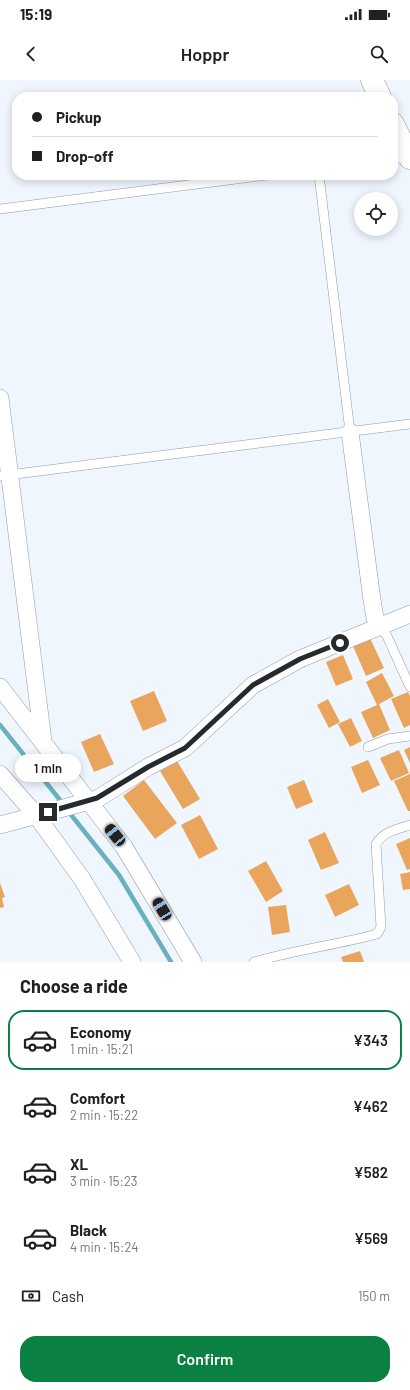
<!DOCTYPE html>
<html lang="en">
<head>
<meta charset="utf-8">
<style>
	:root { --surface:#fff; --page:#f2f2f2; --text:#202124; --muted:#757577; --line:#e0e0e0; --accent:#0b8043 }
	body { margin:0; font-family:Barlow,sans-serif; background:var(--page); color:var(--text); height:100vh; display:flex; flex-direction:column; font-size:15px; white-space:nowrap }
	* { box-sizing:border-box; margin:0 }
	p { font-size:13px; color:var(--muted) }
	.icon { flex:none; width:22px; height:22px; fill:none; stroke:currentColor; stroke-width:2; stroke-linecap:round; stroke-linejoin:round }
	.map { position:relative; height:882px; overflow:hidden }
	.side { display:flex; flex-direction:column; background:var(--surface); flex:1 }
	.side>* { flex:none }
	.top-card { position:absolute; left:12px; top:12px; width:386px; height:88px; border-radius:16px; box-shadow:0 2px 10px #0003; display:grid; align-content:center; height:88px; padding:0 20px; background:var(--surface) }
	.fabs { position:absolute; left:354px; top:112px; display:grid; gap:8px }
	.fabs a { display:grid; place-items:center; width:44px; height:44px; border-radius:50%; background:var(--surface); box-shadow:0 2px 10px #0003; font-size:20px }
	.end { position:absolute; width:18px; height:18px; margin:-9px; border:5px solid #272a2d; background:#fff; box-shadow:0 0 0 2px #fff }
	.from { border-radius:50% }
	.bubble { position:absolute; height:28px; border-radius:14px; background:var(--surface); box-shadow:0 2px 10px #0003; font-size:13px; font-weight:600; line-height:28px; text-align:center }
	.car { position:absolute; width:12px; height:24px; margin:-12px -6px; border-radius:5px; box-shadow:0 0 3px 1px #0007; background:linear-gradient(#222 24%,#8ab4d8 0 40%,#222 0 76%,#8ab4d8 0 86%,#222 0) }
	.top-card b { display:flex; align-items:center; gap:14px; height:38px; font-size:15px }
	.top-card b+b { border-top:1px solid var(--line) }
	.top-card i { width:10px; height:10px; background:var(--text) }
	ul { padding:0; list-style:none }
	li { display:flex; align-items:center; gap:12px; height:60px; margin:0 8px 6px; padding:0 12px; border:2px solid transparent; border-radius:16px }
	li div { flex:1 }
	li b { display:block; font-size:15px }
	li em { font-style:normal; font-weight:600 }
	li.current { border-color:var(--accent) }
	li>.icon { width:36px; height:36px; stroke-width:1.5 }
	h2 { padding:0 20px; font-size:18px; line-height:48px }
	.pay { display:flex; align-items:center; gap:10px; height:44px; padding:0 20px; font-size:15px }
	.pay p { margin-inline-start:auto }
	.primary-button { display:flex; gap:8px; margin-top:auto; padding:8px 20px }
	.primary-button a { flex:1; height:46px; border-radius:16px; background:var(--accent); color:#fff; font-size:16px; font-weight:600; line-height:46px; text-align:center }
	.status { display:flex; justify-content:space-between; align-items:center; height:28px; padding:0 20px; background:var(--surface); direction:ltr }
	.status svg { height:11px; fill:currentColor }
	header { display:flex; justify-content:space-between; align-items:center; height:52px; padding:0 20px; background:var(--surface); font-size:18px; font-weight:600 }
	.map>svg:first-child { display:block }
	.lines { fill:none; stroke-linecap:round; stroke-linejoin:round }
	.stream { stroke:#6ab0be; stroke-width:4.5 }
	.building { fill:#eaa55c }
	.lane-casing { stroke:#939aa3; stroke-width:10 }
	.street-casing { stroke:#939aa3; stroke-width:18 }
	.secondary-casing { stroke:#939aa3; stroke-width:23 }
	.lane { stroke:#fff; stroke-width:9 }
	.street { stroke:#fff; stroke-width:17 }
	.secondary { stroke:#fff; stroke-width:22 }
	.route { stroke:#272a2d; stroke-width:5 }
</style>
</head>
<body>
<div class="status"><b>15:19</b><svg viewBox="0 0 49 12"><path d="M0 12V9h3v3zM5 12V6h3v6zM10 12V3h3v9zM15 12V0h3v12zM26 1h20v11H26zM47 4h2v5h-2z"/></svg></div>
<header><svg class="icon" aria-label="back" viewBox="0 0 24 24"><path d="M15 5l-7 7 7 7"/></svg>Hoppr<svg class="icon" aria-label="search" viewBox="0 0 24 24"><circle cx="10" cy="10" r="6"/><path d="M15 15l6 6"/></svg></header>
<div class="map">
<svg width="410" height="882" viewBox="0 0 410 882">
	<rect width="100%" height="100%" fill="#f0f6fe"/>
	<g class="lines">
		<path class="stream" d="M0 645 64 725
			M68 731 119 795 171 882"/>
	</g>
	<path class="building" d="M370 558 384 588 366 596 353 566Z
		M343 575 353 599 336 606 326 582Z
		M382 593 394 616 379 624 390 650 373 658 361 632 377 625 366 602Z
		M154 611 167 641 143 651 130 621Z
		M408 612 410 616V645L404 648 391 619Z
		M328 619 340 642 329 648 317 625Z
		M351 638 362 661 350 667 338 644Z
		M100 654 114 684 94 692 81 662Z
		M410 667V683L404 670Z
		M399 670 409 693 391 701 380 678Z
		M368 680 380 705 362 713 351 687Z
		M177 681 200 719 183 729 160 691Z
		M410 694V731H408L394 701Z
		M144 700 177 743 155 759 123 716Z
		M304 700 313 722 296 729 287 707Z
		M200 735 218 769 199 779 181 745Z
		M325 752 339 783 321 790 308 760Z
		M410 758V789L407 790 396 764Z
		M266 781 283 811 266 822 248 791Z
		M410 792V809L403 810 400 794Z
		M0 803 5 817 2 818 4 827 0 828Z
		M349 804 359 825 335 837 325 815Z
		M286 825 290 852 272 855 268 827Z
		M360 871 364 882H343L341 877Z"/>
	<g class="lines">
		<defs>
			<path id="lane" d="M393 79 409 77
				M319 95 350 352
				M0 129 267 95
				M0 396 410 344
				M380 546 387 556 410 607
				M368 667 388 659 410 656
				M254 882C295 870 336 865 377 854L381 847 376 764C383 752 397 749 410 745"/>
			<path id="street" d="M0 318 43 661
				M350 352 372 520 375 538 380 546
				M0 607 124 767 193 882
				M0 694 36 735 82 799 132 882
				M0 745 97 719 148 687 185 668 253 605 300 579 410 534"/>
			<path id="secondary" d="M372 0 380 17
				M393 44 410 78"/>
		</defs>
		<use href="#lane" class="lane-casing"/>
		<use href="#street" class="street-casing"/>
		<use href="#secondary" class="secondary-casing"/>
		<use href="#lane" class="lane"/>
		<use href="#street" class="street"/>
		<use href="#secondary" class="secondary"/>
	</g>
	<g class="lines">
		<path class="route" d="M48 732 97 718 148 687 185 668 253 605 300 579 340 563"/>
	</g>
</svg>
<div class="fabs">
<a><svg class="icon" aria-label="locate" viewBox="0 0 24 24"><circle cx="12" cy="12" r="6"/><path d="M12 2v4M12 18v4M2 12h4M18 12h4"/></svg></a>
</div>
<i class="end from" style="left:340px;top:563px"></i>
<i class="end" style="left:48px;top:732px"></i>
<div class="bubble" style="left:15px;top:674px;width:66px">1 min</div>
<i class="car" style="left:115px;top:755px;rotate:321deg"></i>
<i class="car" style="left:162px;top:829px;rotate:329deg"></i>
<div class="top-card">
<b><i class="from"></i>Pickup</b>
<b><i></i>Drop-off</b>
</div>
</div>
<section class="side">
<h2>Choose a ride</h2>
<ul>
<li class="current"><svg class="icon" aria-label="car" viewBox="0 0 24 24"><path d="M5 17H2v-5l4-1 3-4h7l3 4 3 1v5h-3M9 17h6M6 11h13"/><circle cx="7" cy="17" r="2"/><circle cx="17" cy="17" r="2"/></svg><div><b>Economy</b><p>1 min · 15:21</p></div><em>¥343</em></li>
<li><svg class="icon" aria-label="car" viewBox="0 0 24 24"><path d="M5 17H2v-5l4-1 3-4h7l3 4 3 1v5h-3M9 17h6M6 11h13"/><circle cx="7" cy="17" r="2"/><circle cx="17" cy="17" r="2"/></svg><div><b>Comfort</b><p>2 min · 15:22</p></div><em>¥462</em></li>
<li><svg class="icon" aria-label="car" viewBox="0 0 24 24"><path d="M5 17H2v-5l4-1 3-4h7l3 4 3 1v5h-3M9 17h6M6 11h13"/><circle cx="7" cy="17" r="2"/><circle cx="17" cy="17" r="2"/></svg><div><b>XL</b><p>3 min · 15:23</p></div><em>¥582</em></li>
<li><svg class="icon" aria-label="car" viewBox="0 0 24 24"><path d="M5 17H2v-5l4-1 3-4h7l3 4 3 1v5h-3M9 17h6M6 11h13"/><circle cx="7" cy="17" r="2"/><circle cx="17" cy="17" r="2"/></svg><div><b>Black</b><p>4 min · 15:24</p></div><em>¥569</em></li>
</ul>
<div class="pay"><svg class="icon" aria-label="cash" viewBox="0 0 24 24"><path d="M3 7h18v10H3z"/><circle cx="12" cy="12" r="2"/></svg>Cash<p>150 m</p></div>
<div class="primary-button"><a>Confirm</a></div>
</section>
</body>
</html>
